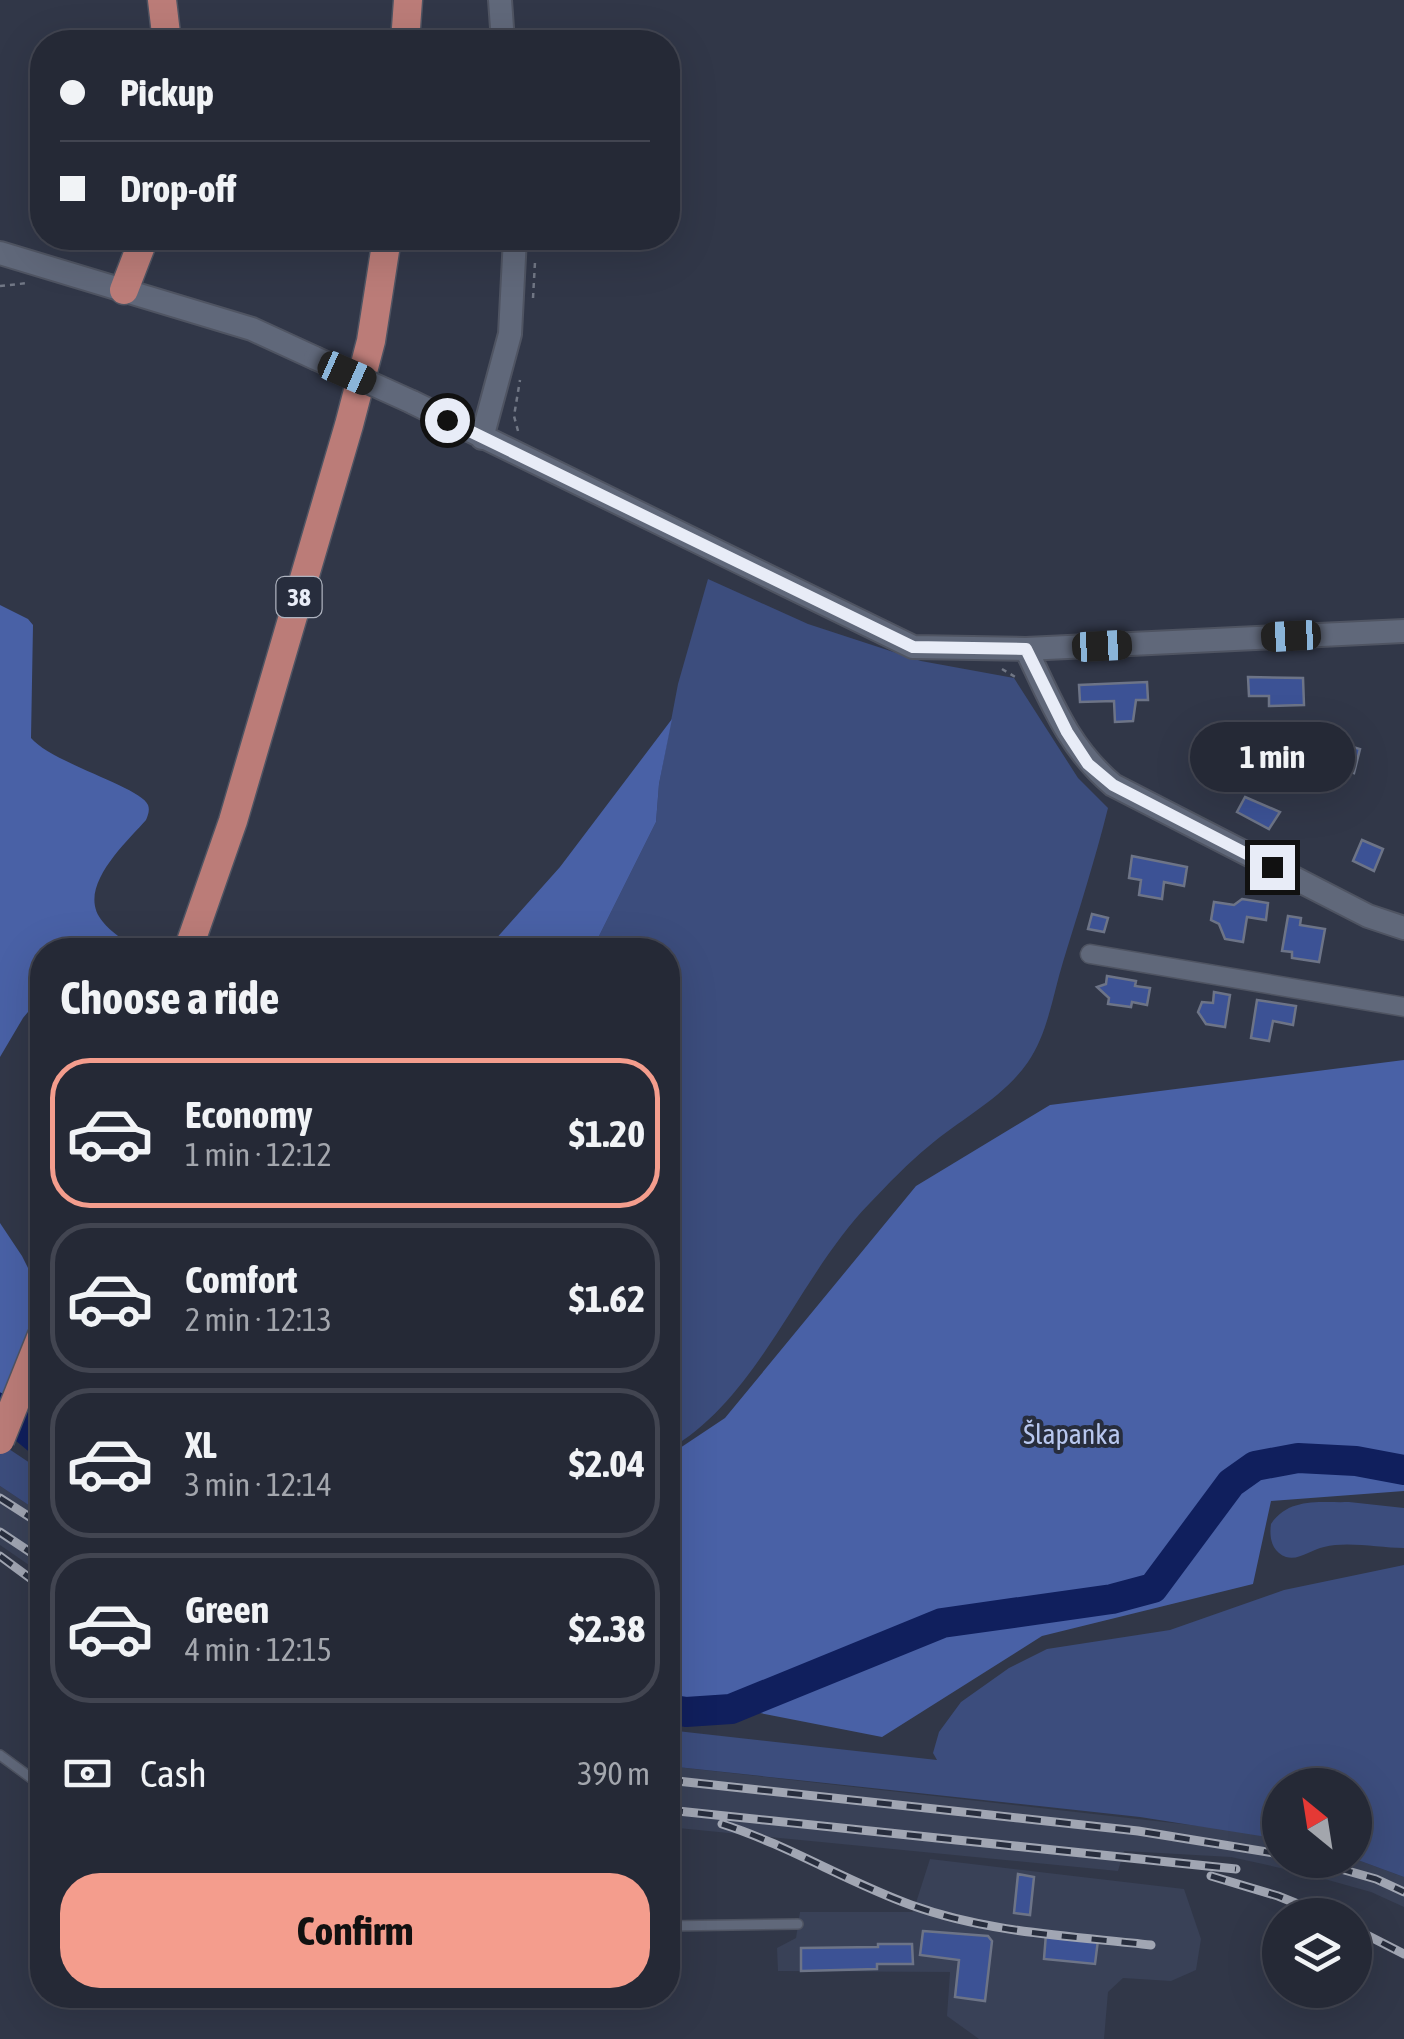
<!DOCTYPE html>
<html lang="en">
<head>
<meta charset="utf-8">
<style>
	:root { --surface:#252936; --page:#313542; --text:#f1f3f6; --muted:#a3a6ad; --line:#424551; --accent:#f49d8d }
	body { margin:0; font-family:"Asap Condensed",sans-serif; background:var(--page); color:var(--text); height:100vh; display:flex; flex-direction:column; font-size:38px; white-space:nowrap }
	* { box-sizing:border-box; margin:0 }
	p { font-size:32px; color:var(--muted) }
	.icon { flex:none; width:55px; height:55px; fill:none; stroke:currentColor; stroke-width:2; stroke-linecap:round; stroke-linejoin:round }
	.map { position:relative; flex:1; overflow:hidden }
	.side { position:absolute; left:30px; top:938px; width:650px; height:1070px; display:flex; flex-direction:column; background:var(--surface); border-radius:40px; box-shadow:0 10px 40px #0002,0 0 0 2px var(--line) }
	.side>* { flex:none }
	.banner { position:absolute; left:30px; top:30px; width:650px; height:220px; border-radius:40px; box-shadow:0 10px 40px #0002,0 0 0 2px var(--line); display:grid; align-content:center; height:220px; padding:0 30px; background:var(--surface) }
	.needle { width:65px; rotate:330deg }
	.fabs { position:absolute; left:1262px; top:1768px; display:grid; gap:20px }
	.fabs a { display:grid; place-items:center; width:110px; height:110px; border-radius:50%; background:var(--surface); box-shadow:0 10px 40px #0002,0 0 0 2px var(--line); font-size:50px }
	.end { position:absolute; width:45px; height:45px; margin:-22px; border:12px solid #e8ecf7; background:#111; box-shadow:0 0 0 5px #111 }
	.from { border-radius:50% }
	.bubble { position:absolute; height:70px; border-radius:35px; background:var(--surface); box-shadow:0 10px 40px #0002,0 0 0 2px var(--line); font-size:32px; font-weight:700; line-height:70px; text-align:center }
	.car { position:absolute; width:30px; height:60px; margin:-30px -15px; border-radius:12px; box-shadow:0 0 8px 2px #0007; background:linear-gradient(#222 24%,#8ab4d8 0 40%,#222 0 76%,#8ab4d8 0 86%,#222 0) }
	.banner b { display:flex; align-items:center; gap:35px; height:95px; font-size:38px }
	.banner b+b { border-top:2px solid var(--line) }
	.banner i { width:25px; height:25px; background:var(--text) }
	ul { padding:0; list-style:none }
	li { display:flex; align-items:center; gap:30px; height:150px; margin:0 20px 15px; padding:0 10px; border:5px solid var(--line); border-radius:40px }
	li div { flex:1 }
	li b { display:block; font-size:38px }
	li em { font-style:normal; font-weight:700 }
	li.current { border-color:var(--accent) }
	li>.icon { width:90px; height:90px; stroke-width:1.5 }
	h2 { padding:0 30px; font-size:45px; line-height:120px }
	.pay { display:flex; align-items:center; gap:25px; height:110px; padding:0 30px; font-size:38px }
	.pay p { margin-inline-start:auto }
	.cta { display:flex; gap:20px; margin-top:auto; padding:20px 30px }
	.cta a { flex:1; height:115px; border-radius:40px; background:var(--accent); color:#111; font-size:40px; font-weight:700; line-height:115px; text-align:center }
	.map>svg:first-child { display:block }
	.built { fill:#394157 }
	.green { fill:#3c4d7d }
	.forest { fill:#4961a6 }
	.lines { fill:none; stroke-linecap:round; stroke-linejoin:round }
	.river { stroke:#101f5d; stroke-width:30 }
	.building { fill:#3c5295; stroke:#6d7487; stroke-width:2.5 }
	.service-casing { stroke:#4f5462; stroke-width:12 }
	.minor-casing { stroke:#4f5462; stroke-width:21 }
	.tertiary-casing { stroke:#4f5462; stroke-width:26 }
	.primary-casing { stroke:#4f5462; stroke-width:31 }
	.path { stroke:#717785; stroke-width:2.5; stroke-dasharray:5 5; stroke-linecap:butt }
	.service { stroke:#60687a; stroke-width:9 }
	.minor { stroke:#60687a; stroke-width:18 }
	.tertiary { stroke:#60687a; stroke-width:22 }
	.primary { stroke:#bb7c78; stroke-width:28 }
	.rail-casing { stroke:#a1a6b3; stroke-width:9 }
	.rail { stroke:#272d3d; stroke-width:5; stroke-dasharray:15; stroke-linecap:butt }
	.tertiary-bridge-casing { stroke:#4f5462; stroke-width:26; stroke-linecap:butt }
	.primary-bridge-casing { stroke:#4f5462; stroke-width:31; stroke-linecap:butt }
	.tertiary-bridge { stroke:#60687a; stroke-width:22 }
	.primary-bridge { stroke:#bb7c78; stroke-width:28 }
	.route { stroke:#e8ecf7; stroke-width:12 }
	.labels { text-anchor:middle; stroke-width:8; stroke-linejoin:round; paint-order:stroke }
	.shield { fill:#272d3d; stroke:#aeb3bf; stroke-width:2.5 }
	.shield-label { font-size:25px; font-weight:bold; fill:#e8ecf7 }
	.park-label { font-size:28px; fill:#b8c7ee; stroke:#272d3d }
</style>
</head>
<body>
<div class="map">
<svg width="1404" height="2039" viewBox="0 0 1404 2039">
	<rect width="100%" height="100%" fill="#313748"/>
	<path class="built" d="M0 1486 42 1514V1574L0 1545Z
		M668 1766 1235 1830 1280 1839V1860L1355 1859 1404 1877V1907L1371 1892 1303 1873 1231 1857 1124 1851 1118 1871 668 1827Z
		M930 1859 1184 1889 1201 1939 1196 1970 1171 1981 1123 1978 1108 1992 1104 2039H979L947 2016 950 1972 778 1971 777 1948 796 1938 800 1912H913Z"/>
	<path class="green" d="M708 579 808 624 921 661 1014 678 1078 778 1108 808C1095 860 1079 910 1063 962 1053 994 1048 1033 1028 1062 1003 1098 962 1118 929 1146 908 1163 888 1184 869 1204 798 1277 759 1398 668 1450V950H592L656 822 659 784 678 684Z
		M0 1443 42 1471V1514L0 1486Z
		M1349 1502 1404 1508V1548C1379 1548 1348 1541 1324 1547 1312 1549 1299 1561 1286 1557 1272 1552 1269 1538 1271 1524 1289 1497 1320 1503 1349 1502Z
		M1404 1565V1877L1355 1859V1785H1280V1839L1140 1817 668 1766V1730L937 1760 933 1753 939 1732 961 1702 1009 1668 1047 1649 1170 1630 1284 1590Z"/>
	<path class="forest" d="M0 605 28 619 33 625 31 738C52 763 141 787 148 805 150 810 148 815 146 820 126 843 74 889 103 922 111 932 124 940 134 948L42 950V995L23 1018 0 1057Z
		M672 719 659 784 656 822 592 950H486L560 867Z
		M1404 1060V1491L1271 1501 1253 1584 1042 1636 882 1737 668 1695V1456L725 1418 916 1186 1050 1105Z
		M0 1223 22 1256 42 1296V1426L0 1392Z"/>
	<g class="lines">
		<path class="river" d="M0 1408 42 1443
			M668 1709 686 1712 731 1709 942 1623 1112 1599 1153 1588 1231 1483 1255 1466 1298 1458 1356 1461 1404 1470"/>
	</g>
	<path class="building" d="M1248 677 1303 678 1304 705 1269 706V696H1249Z
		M1147 682 1148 700H1136L1133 721 1115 722 1114 701 1080 702 1079 685Z
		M1254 731 1341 753 1343 744 1360 749 1354 773 1346 770 1343 780 1317 773 1316 779 1262 764 1265 751 1250 748Z
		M1245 797 1280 812 1269 829 1237 812Z
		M1362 840 1383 849 1374 871 1353 861Z
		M1132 856 1187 867 1184 886 1164 882 1162 899 1139 895 1141 880 1129 878Z
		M1242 899 1268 903 1266 920 1247 917 1243 942 1225 939 1219 924 1211 920 1214 902 1234 905Z
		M1092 914 1108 918 1104 932 1088 929Z
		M1288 916 1301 918 1300 925 1325 929 1319 962 1292 958V952L1282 951Z
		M1107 976 1136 981 1135 986 1150 988 1147 1005 1132 1002 1131 1007 1108 1004 1109 998 1097 987 1106 984Z
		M1214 992 1230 995 1225 1027 1206 1024 1198 1012 1202 1002 1213 1003Z
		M1257 1000 1296 1006 1293 1025 1273 1021 1269 1041 1251 1038Z
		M1018 1874 1034 1877 1030 1915 1014 1913Z
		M923 1931 988 1936 992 1941 985 2001 955 1997 959 1960 920 1955Z
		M1046 1934 1098 1940 1095 1964 1044 1959Z
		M878 1944H912L913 1964H877V1969L801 1971V1948L878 1947Z"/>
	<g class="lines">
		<defs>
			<path id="service" d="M0 1755 42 1786
				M668 1926 798 1924"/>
			<path id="minor" d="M1090 954 1404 1007"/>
			<path id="tertiary" d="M500 0 503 42
				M0 253 252 329 315 358
				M412 402 913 647 1026 649 1404 631
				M482 438 510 334 515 238
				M1026 649C1051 701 1068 747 1113 785L1368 916 1404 928"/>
			<path id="primary" d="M162 0 167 42
				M405 42 408 0
				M124 290 144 238
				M188 950 233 821 349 425 371 341 387 238"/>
		</defs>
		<use href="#service" class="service-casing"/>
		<use href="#minor" class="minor-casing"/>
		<use href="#tertiary" class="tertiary-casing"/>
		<use href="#primary" class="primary-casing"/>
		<path class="path" d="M0 286 28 283
			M533 298 535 262
			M518 431 514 416 520 380
			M1002 669 1017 678"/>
		<use href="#service" class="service"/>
		<use href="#minor" class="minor"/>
		<use href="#tertiary" class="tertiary"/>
		<use href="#primary" class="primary"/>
		<defs>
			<path id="rail" d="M0 1498 42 1525
				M0 1532 42 1560
				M0 1556 42 1587
				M668 1780 1138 1831 1280 1854
				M668 1810 1236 1869
				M722 1824C788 1845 847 1882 911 1905 988 1933 1071 1936 1151 1945
				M1309 1860 1376 1879 1404 1892
				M1211 1876 1278 1896 1325 1915
				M1355 1929 1404 1954"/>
		</defs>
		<use href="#rail" class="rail-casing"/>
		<use href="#rail" class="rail"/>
		<defs>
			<path id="tertiary-bridge" d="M315 358 412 402"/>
			<path id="primary-bridge" d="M0 1440 42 1335"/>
		</defs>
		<use href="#tertiary-bridge" class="tertiary-bridge-casing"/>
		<use href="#primary-bridge" class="primary-bridge-casing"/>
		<use href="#tertiary-bridge" class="tertiary-bridge"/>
		<use href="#primary-bridge" class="primary-bridge"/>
	</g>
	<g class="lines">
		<path class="route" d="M447 420 913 647 1026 649 1067 732 1088 764 1113 785 1272 867"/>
	</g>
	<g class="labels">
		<rect class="shield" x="276.5" y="577" width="45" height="40" rx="8"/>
		<g class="shield-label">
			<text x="299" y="606">38</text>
		</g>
		<g class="park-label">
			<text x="1072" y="1444">Šlapanka</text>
		</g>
	</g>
</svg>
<div class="fabs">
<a><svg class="needle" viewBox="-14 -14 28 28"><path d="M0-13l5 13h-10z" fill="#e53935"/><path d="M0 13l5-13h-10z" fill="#a3a6ad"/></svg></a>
<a><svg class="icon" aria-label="layers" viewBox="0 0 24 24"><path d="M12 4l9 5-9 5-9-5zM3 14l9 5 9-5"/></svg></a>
</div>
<i class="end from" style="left:447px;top:420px"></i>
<i class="end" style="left:1272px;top:867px"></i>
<div class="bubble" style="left:1190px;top:722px;width:165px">1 min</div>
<i class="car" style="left:347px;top:373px;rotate:114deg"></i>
<i class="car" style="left:1291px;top:636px;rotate:267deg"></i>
<i class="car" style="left:1102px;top:646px;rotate:87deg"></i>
<div class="banner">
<b><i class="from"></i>Pickup</b>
<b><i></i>Drop-off</b>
</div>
<section class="side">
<h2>Choose a ride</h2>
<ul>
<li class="current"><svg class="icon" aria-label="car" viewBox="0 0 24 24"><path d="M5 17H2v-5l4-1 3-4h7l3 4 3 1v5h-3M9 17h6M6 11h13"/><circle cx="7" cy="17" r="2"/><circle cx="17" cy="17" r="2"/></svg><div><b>Economy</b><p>1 min · 12:12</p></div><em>$1.20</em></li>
<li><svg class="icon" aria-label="car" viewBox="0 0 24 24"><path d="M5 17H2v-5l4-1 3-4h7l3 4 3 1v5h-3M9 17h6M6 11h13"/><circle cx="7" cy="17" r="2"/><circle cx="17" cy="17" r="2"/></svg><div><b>Comfort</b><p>2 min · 12:13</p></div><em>$1.62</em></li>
<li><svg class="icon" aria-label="car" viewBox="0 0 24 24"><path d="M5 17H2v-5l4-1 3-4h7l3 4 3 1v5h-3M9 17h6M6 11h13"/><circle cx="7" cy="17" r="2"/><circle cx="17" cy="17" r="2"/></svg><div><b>XL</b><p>3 min · 12:14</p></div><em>$2.04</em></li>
<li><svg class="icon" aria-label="car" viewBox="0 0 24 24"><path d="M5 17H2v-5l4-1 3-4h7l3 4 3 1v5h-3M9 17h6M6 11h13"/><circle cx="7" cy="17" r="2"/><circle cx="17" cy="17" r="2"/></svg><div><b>Green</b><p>4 min · 12:15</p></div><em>$2.38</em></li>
</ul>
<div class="pay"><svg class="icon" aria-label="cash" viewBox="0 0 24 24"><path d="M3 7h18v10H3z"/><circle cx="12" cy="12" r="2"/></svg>Cash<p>390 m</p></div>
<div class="cta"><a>Confirm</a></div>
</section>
</div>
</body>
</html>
